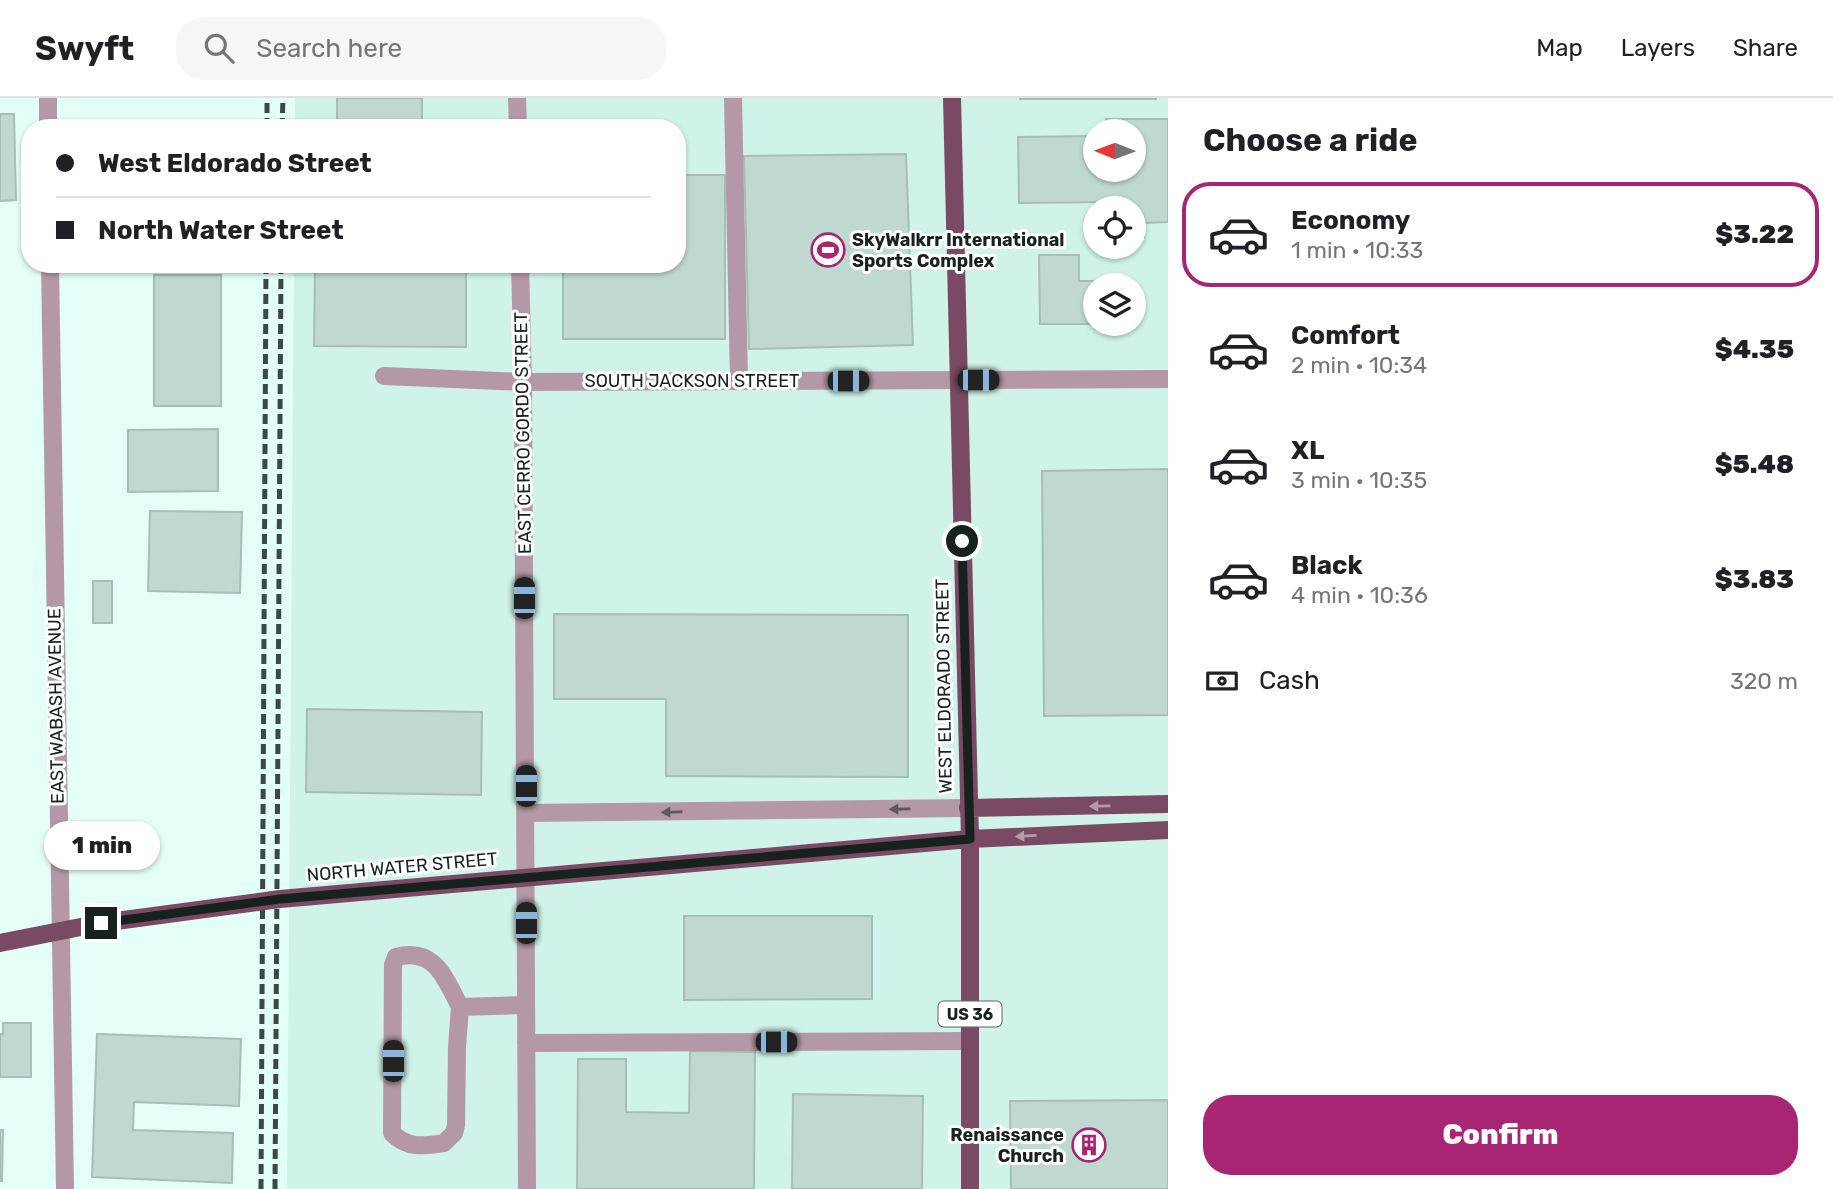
<!DOCTYPE html>
<html lang="en">
<head>
<meta charset="utf-8">
<style>
	:root { --surface:#fff; --page:#f6f6f6; --text:#202124; --muted:#757577; --line:#e0e0e0; --accent:#a72573 }
	body { margin:0; font-family:Rubik,sans-serif; background:var(--page); color:var(--text); height:100vh; display:flex; flex-direction:column; font-size:26px; white-space:nowrap }
	* { box-sizing:border-box; margin:0 }
	p { font-size:23px; color:var(--muted) }
	.icon { flex:none; width:38px; height:38px; fill:none; stroke:currentColor; stroke-width:2; stroke-linecap:round; stroke-linejoin:round }
	.map { position:relative; flex:1; overflow:hidden }
	.details { display:flex; flex-direction:column; background:var(--surface); width:665px }
	.details>* { flex:none }
	.banner { position:absolute; left:21px; top:21px; width:665px; height:154px; border-radius:28px; box-shadow:0 2px 5px #0004; display:grid; align-content:center; height:154px; padding:0 35px; background:var(--surface) }
	.needle { width:46px; rotate:271deg }
	.tools { position:absolute; left:1083px; top:21px; display:grid; gap:14px }
	.tools a { display:grid; place-items:center; width:63px; height:63px; border-radius:50%; background:var(--surface); box-shadow:0 2px 5px #0004; font-size:35px }
	.end { position:absolute; width:32px; height:32px; margin:-16px; border:9px solid #17211e; background:#fff; box-shadow:0 0 0 4px #fff }
	.from { border-radius:50% }
	.bubble { position:absolute; height:49px; border-radius:24px; background:var(--surface); box-shadow:0 2px 5px #0004; font-size:23px; font-weight:800; line-height:49px; text-align:center }
	.car { position:absolute; width:21px; height:42px; margin:-21px -10px; border-radius:9px; box-shadow:0 0 5px 2px #0007; background:linear-gradient(#222 24%,#8ab4d8 0 40%,#222 0 76%,#8ab4d8 0 86%,#222 0) }
	.banner b { display:flex; align-items:center; gap:24px; height:66px; font-size:26px }
	.banner b+b { border-top:2px solid var(--line) }
	.banner i { width:18px; height:18px; background:var(--text) }
	ul { padding:0; list-style:none }
	li { display:flex; align-items:center; gap:21px; height:105px; margin:0 14px 10px; padding:0 21px; border:4px solid transparent; border-radius:28px }
	li div { flex:1 }
	li b { display:block; font-size:26px }
	li em { font-style:normal; font-weight:800 }
	li.active { border-color:var(--accent) }
	li>.icon { width:63px; height:63px; stroke-width:1.5 }
	h2 { padding:0 35px; font-size:32px; line-height:84px }
	.pay { display:flex; align-items:center; gap:18px; height:77px; padding:0 35px; font-size:26px }
	.pay p { margin-inline-start:auto }
	.cta { display:flex; gap:14px; margin-top:auto; padding:14px 35px }
	.cta a { flex:1; height:80px; border-radius:28px; background:var(--accent); color:#fff; font-size:28px; font-weight:800; line-height:80px; text-align:center }
	header { display:flex; align-items:center; gap:42px; box-sizing:border-box; height:98px; padding:0 35px; background:var(--surface); border-bottom:2px solid var(--line) }
	header strong { font-size:33px }
	nav { display:flex; gap:38px; margin-inline-start:auto; font-size:24px }
	.search { width:490px; height:63px; background:var(--page); display:flex; align-items:center; gap:18px; box-sizing:border-box; padding:0 24px; border-radius:28px; color:var(--muted); font-size:26px }
	main { display:flex; flex:1; min-height:0 }
	.map>svg:first-child { display:block }
	.built { fill:#cff3e8; fill-rule:evenodd }
	.building { fill:#bfd9d1; stroke:#a5bfb7; stroke-width:2 }
	.lines { fill:none; stroke-linecap:round; stroke-linejoin:round }
	.minor { stroke:#b498a5; stroke-width:18 }
	.major { stroke:#794a61; stroke-width:18 }
	.rail { stroke:#3b4844; stroke-width:5; stroke-dasharray:10 5; stroke-linecap:butt }
	.major-bridge { stroke:#794a61; stroke-width:18 }
	.oneway { fill:#b59ba8 }
	.oneway2 { fill:#5e575b }
	.route { stroke:#17211e; stroke-width:9 }
	.labels { text-anchor:middle; stroke-width:6; stroke-linejoin:round; paint-order:stroke }
	.shield { fill:#fff; stroke:#5d6462; stroke-width:2 }
	.shield-label { font-size:16px; font-weight:bold; fill:#17211e }
	.poi-label { font-size:18px; font-weight:bold; fill:#17211e; stroke:#fff; text-anchor:start }
	.street-label { font-size:18px; fill:#17211e; stroke:#fff }
</style>
</head>
<body>
<header>
<strong>Swyft</strong>
<div class="search"><svg class="icon" aria-label="search" viewBox="0 0 24 24"><circle cx="10" cy="10" r="6"/><path d="M15 15l6 6"/></svg>Search here</div>
<nav><a>Map</a><a>Layers</a><a>Share</a></nav>
</header>
<main>
<div class="map">
<svg width="1168" height="1091" viewBox="0 0 1168 1091">
	<rect width="100%" height="100%" fill="#e3fef6"/>
	<path class="built" d="M295 0H1168V1091H287L294 166H677V30H295ZM1096 33H1134V72H1096ZM1096 110H1134V149H1096ZM1096 187H1134V226H1096Z"/>
	<path class="building" d="M337 0H422V30H337Z
		M1020 0H1156V1H1020Z
		M0 16H14L16 102 0 103Z
		M1106 21H1168V124L1143 125 1144 139H1134V110H1107V104L1019 105 1018 39 1096 38V72H1134V33H1106Z
		M906 56 913 247 749 251 744 58Z
		M677 77H725V241H563V166H677Z
		M1039 157H1079V183H1093L1094 196H1096V226H1040Z
		M315 166H466V249L314 248Z
		M154 177H221V308H154Z
		M218 331V393L128 394V332Z
		M1168 371V617L1044 618 1042 373Z
		M150 413 242 414 240 495 148 493Z
		M93 483H112V525H93Z
		M554 516 908 517V679L666 678V601H554Z
		M307 611 482 614 481 697 306 694Z
		M684 818H872V901L684 902Z
		M3 925H31V979H0V936H3Z
		M97 936 241 941 239 1008 134 1004 133 1032 233 1035 232 1085 92 1079Z
		M690 953 755 954 754 1091H577L578 961H626V1014L689 1015Z
		M793 996 923 998 922 1091H792Z
		M1168 1002V1091H1011L1010 1003Z
		M0 1032H3L2 1083H0Z"/>
	<g class="lines">
		<path class="minor" d="M48 0V30
			M517 0 518 30
			M733 0 739 283
			M50 166 65 1091
			M520 166 523 284 527 1091
			M384 278 523 284 1168 281
			M526 715 968 710
			M460 909C445 880 435 849 396 859L393 867 392 1035C407 1051 425 1048 444 1045L454 1035 456 1027 457 949 460 909 526 907
			M526 945 970 943"/>
		<path class="major" d="M952 0 970 741V1091
			M968 710 1168 706
			M810 755 970 741 1168 732"/>
		<path class="rail" d="M267 30V0
			M282 30 283 0
			M261 1091 266 166
			M275 1091 281 166"/>
		<path class="major-bridge" d="M0 845 101 825 280 801 810 755"/>
	</g>
	<defs><path id="oneway-solid" d="M-6-.8H1V-3.2L6.5 0L1 3.2V.8H-6Z" transform="scale(1.75)"/></defs>
	<g class="oneway">
		<use href="#oneway-solid" transform="translate(1100 708) rotate(179)"/>
		<use href="#oneway-solid" transform="translate(1026 738) rotate(177)"/>
	</g>
	<g class="oneway2">
		<use href="#oneway-solid" transform="translate(900 711) rotate(179)"/>
		<use href="#oneway-solid" transform="translate(672 714) rotate(179)"/>
	</g>
	<g class="lines">
		<path class="route" d="M101 825 280 801 970 741 962 443"/>
	</g>
	<defs>
		<symbol id="stadium-ring" viewBox="-11 -11 22 22"><circle r="9.5" fill="#fff" stroke="#a72573" stroke-width="1.5"/><path d="M0-5a6.5 5 0 1 0 0 10a6.5 5 0 1 0 0-10ZM-3.5-1.8h7v3.6h-7Z" fill="#a72573"/></symbol>
		<symbol id="building-ring" viewBox="-11 -11 22 22"><circle r="9.5" fill="#fff" stroke="#a72573" stroke-width="1.5"/><path d="M-4-6H4V6H1V3H-1V6H-4ZM-2.5-4.3h1.7v1.8h-1.7ZM.8-4.3h1.7v1.8H.8ZM-2.5-1h1.7V.8h-1.7ZM.8-1h1.7V.8H.8Z" fill="#a72573"/></symbol>
	</defs>
	<g fill-rule="evenodd">
		<use href="#stadium-ring" x="809" y="133" width="38" height="38"/>
		<use href="#building-ring" x="1070" y="1028" width="38" height="38"/>
	</g>
	<g class="labels">
		<rect class="shield" x="938.5" y="903.5" width="63" height="25" rx="5"/>
		<g class="shield-label">
			<text x="970" y="922">US 36</text>
		</g>
		<g class="poi-label">
			<text x="852" y="148">SkyWalkrr International<tspan x="852" dy="21">Sports Complex</tspan></text>
			<text x="1064" y="1043" text-anchor="end">Renaissance<tspan x="1064" dy="21">Church</tspan></text>
		</g>
		<g class="street-label">
			<text x="692" y="289">SOUTH JACKSON STREET</text>
			<text transform="translate(523 335) rotate(-91)" y="6">EAST CERRO GORDO STREET</text>
			<text transform="translate(944 588) rotate(-91)" y="6">WEST ELDORADO STREET</text>
			<text transform="translate(56 608) rotate(-91)" y="6">EAST WABASH AVENUE</text>
			<text transform="translate(402 769) rotate(-5)" y="6">NORTH WATER STREET</text>
		</g>
	</g>
</svg>
<div class="tools">
<a><svg class="needle" viewBox="-14 -14 28 28"><path d="M0-13l5 13h-10z" fill="#e53935"/><path d="M0 13l5-13h-10z" fill="#757577"/></svg></a>
<a><svg class="icon" aria-label="locate" viewBox="0 0 24 24"><circle cx="12" cy="12" r="6"/><path d="M12 2v4M12 18v4M2 12h4M18 12h4"/></svg></a>
<a><svg class="icon" aria-label="layers" viewBox="0 0 24 24"><path d="M12 4l9 5-9 5-9-5zM3 14l9 5 9-5"/></svg></a>
</div>
<i class="end from" style="left:962px;top:443px"></i>
<i class="end" style="left:101px;top:825px"></i>
<div class="bubble" style="left:44px;top:723px;width:116px">1 min</div>
<i class="car" style="left:978px;top:282px;rotate:90deg"></i>
<i class="car" style="left:848px;top:283px;rotate:90deg"></i>
<i class="car" style="left:524px;top:500px;rotate:0deg"></i>
<i class="car" style="left:526px;top:688px;rotate:0deg"></i>
<i class="car" style="left:526px;top:825px;rotate:0deg"></i>
<i class="car" style="left:776px;top:944px;rotate:90deg"></i>
<i class="car" style="left:393px;top:963px;rotate:0deg"></i>
<div class="banner">
<b><i class="from"></i>West Eldorado Street</b>
<b><i></i>North Water Street</b>
</div>
</div>
<section class="details">
<h2>Choose a ride</h2>
<ul>
<li class="active"><svg class="icon" aria-label="car" viewBox="0 0 24 24"><path d="M5 17H2v-5l4-1 3-4h7l3 4 3 1v5h-3M9 17h6M6 11h13"/><circle cx="7" cy="17" r="2"/><circle cx="17" cy="17" r="2"/></svg><div><b>Economy</b><p>1 min · 10:33</p></div><em>$3.22</em></li>
<li><svg class="icon" aria-label="car" viewBox="0 0 24 24"><path d="M5 17H2v-5l4-1 3-4h7l3 4 3 1v5h-3M9 17h6M6 11h13"/><circle cx="7" cy="17" r="2"/><circle cx="17" cy="17" r="2"/></svg><div><b>Comfort</b><p>2 min · 10:34</p></div><em>$4.35</em></li>
<li><svg class="icon" aria-label="car" viewBox="0 0 24 24"><path d="M5 17H2v-5l4-1 3-4h7l3 4 3 1v5h-3M9 17h6M6 11h13"/><circle cx="7" cy="17" r="2"/><circle cx="17" cy="17" r="2"/></svg><div><b>XL</b><p>3 min · 10:35</p></div><em>$5.48</em></li>
<li><svg class="icon" aria-label="car" viewBox="0 0 24 24"><path d="M5 17H2v-5l4-1 3-4h7l3 4 3 1v5h-3M9 17h6M6 11h13"/><circle cx="7" cy="17" r="2"/><circle cx="17" cy="17" r="2"/></svg><div><b>Black</b><p>4 min · 10:36</p></div><em>$3.83</em></li>
</ul>
<div class="pay"><svg class="icon" aria-label="cash" viewBox="0 0 24 24"><path d="M3 7h18v10H3z"/><circle cx="12" cy="12" r="2"/></svg>Cash<p>320 m</p></div>
<div class="cta"><a>Confirm</a></div>
</section>
</main>
</body>
</html>
